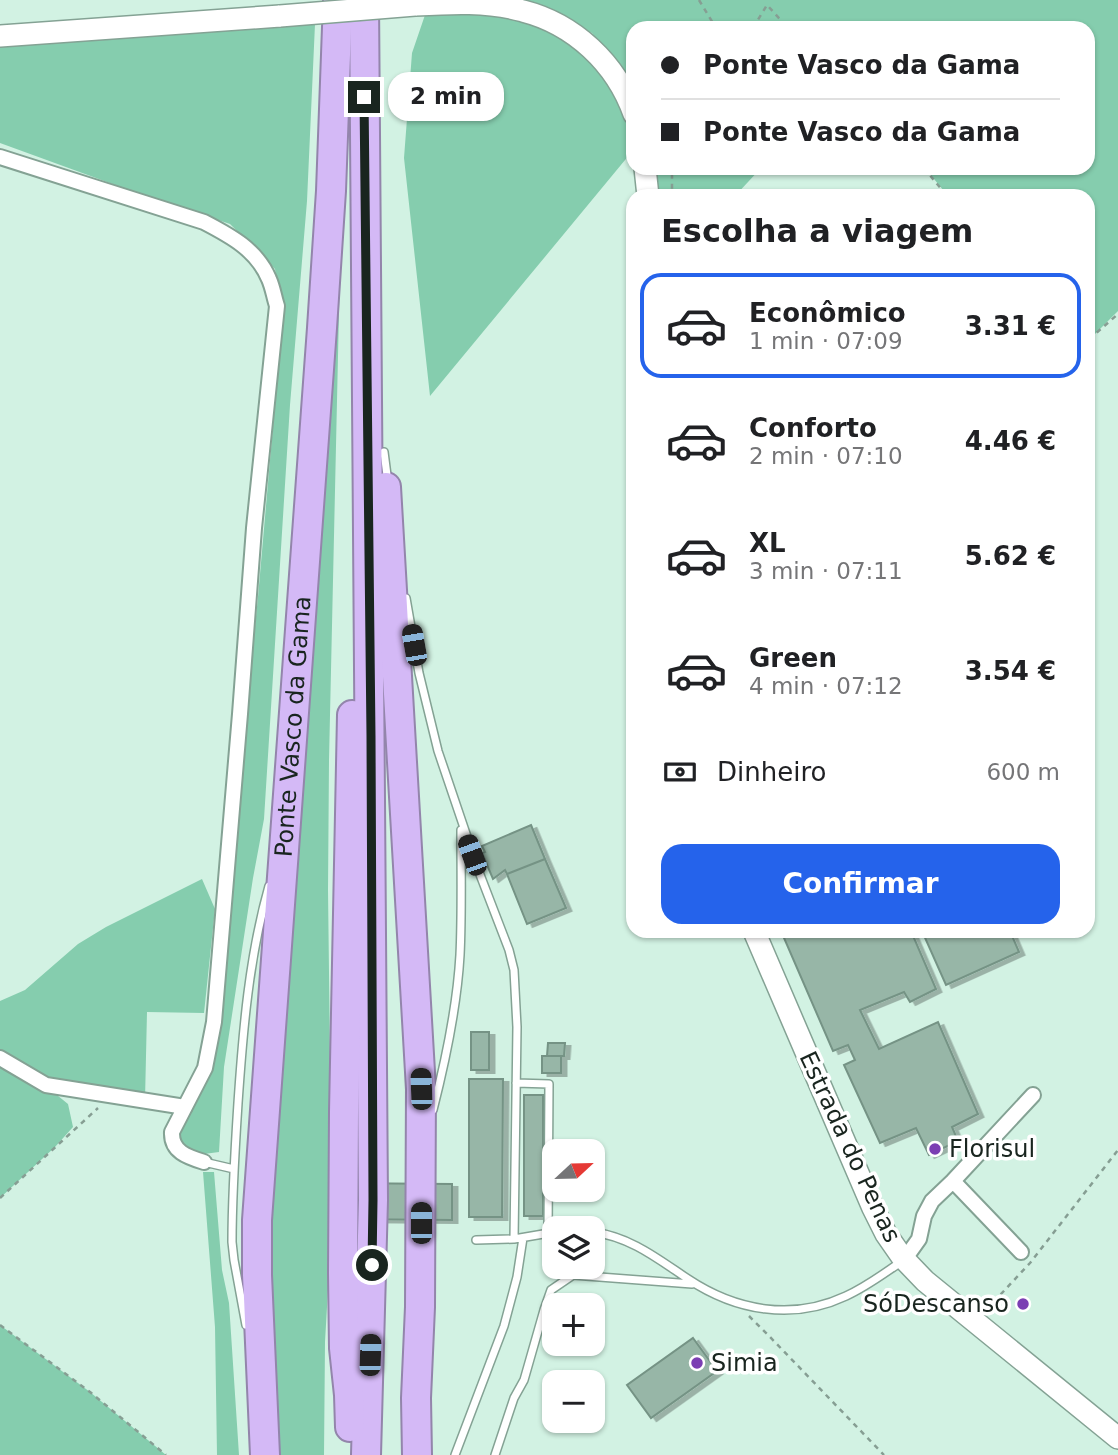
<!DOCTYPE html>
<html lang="pt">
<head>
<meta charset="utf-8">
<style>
	:root { --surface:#fff; --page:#f2f2f2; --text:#202124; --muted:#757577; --line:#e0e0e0; --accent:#2563eb }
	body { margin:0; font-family:"DejaVu Sans",sans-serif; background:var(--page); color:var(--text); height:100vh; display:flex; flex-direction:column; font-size:26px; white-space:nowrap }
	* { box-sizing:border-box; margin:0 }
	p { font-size:23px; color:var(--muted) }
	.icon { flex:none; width:38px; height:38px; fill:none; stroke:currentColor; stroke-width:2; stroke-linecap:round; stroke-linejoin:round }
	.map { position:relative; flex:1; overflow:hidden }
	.side { position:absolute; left:626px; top:189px; width:469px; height:749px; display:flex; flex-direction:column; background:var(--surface); border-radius:21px; box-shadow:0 2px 5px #0004 }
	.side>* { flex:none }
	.hud { position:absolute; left:626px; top:21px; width:469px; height:154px; border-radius:21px; box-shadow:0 2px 5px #0004; display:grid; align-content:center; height:154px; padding:0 35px; background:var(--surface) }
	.needle { width:46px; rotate:68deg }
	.fabs { position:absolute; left:542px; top:1139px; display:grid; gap:14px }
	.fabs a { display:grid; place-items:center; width:63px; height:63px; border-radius:14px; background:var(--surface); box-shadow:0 2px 5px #0004; font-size:35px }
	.end { position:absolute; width:32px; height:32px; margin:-16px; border:9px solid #19251f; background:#fff; box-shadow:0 0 0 4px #fff }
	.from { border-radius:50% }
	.bubble { position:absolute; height:49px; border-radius:21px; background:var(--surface); box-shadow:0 2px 5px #0004; font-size:23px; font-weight:600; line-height:49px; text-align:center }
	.car { position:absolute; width:21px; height:42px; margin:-21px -10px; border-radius:9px; box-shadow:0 0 5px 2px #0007; background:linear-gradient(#222 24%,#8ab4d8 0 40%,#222 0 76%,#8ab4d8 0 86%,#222 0) }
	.hud b { display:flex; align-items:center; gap:24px; height:66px; font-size:26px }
	.hud b+b { border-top:2px solid var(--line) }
	.hud i { width:18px; height:18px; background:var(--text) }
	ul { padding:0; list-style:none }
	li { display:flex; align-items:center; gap:21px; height:105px; margin:0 14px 10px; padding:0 21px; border:4px solid transparent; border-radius:21px }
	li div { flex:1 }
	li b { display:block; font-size:26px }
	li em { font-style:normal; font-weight:600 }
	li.active { border-color:var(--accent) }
	li>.icon { width:63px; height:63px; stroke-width:1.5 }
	h2 { padding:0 35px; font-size:32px; line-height:84px }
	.pay { display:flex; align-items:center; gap:18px; height:77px; padding:0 35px; font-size:26px }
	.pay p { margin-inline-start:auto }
	.button { display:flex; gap:14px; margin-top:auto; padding:14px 35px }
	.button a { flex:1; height:80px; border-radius:21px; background:var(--accent); color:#fff; font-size:28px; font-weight:600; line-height:80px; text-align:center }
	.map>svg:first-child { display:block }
	.green { fill:#85cdae }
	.building { fill:#97b6a7; stroke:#759385; stroke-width:2; filter:url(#shadow) }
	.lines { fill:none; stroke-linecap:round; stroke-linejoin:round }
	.lane-casing { stroke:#84a294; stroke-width:10 }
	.street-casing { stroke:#84a294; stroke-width:18 }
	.secondary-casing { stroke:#84a294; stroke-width:24 }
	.highway-casing { stroke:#9385ab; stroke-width:32 }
	.path { stroke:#869e93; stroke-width:2.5; stroke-dasharray:5 5; stroke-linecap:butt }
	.lane { stroke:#fff; stroke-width:7 }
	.street { stroke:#fff; stroke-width:14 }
	.secondary { stroke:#fff; stroke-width:21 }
	.highway { stroke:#d4b9f6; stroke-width:28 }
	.secondary-bridge-casing { stroke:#84a294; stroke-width:24; stroke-linecap:butt }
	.secondary-bridge { stroke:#fff; stroke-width:21 }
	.route { stroke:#19251f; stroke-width:9 }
	.poi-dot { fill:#7b3eb3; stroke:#fff; stroke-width:2.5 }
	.labels { text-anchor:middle; stroke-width:7; stroke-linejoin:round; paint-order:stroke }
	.street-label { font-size:24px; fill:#19251f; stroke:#fff }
	.poi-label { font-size:24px; fill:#19251f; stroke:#fff; text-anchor:start }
</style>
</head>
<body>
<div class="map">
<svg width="1118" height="1455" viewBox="0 0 1118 1455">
	<defs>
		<filter id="shadow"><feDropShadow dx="5.5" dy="3" stdDeviation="0" flood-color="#0004"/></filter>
	</defs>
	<rect width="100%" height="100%" fill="#d2f2e3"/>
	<path class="green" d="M516 0H1118V311L1094 335 1089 333 1088 196H948L925 168H1088V28H634L633 92 592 33Z
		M488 14 541 26 594 60 626 109 634 136 633 148 630 154 430 396 404 158 412 53 425 15Z
		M280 16 282 27 315 24 307 201 290 405 264 819 253 878 224 1067 219 1152 204 1154 187 1153 177 1138 209 1071 258 597 282 324 275 269 230 224 140 194 0 143V40Z
		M655 168H761L735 196H659Z
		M336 256 340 266 329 760 328 890 332 1219 325 1342 324 1455H273L264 1285Z
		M202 879 215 909 204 1013 147 1012 145 1100 47 1087 68 1104 73 1127 55 1147 0 1198V1001L25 990 78 944 106 927Z
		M203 1172H214L222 1270 229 1303 239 1455H217L215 1327Z
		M0 1325 90 1392 166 1455H0Z"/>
	<path class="building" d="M531 825 545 859 507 874 505 870 493 879 482 853 485 852 482 846Z
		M545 859 566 908 527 924 507 874Z
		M781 931H911L936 989 910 1002 904 992 860 1010 879 1049 938 1022 978 1114 952 1127 958 1141 929 1155 916 1128 880 1143 844 1065 855 1060 848 1045 833 1051Z
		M922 931H1010L1019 952 946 985Z
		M471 1032H489V1070H471Z
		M548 1043H565L564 1056H547Z
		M542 1056H561V1073H542Z
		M469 1079H503L502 1217H469Z
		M524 1095H543V1216H524Z
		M332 1183 452 1184V1220L332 1219Z
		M693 1338 717 1371 651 1418 627 1385Z"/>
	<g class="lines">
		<defs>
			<path id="lane" d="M384 452 388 483
				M406 598 419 673 438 751 479 872 509 950 514 970 517 1027 514 1239
				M516 1083 549 1084 548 1233
				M433 1110C446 1059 457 1008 460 955 462 914 461 872 461 830
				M204 1162 234 1169
				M593 1232C631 1237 658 1259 688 1279 736 1311 793 1321 846 1296 866 1287 883 1274 901 1262
				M476 1240 514 1239 555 1232
				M246 1325 234 1260 232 1242C232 1196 235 1149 238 1103 243 1030 249 957 269 886
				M455 1455 504 1326 517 1277 523 1238
				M495 1455 514 1398 524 1380 544 1310 551 1290 573 1275 692 1284"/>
			<path id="street" d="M0 157 204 222C231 236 257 250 269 279 273 288 274 297 277 306L254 528 240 714 214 1022 205 1068 172 1132C171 1152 188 1157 204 1162
				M0 1058 46 1085 185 1107
				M953 1181 1021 1252
				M904 1260 919 1239 924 1216 932 1201 953 1181 1033 1095"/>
			<path id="secondary" d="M415 5C451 3 488 1 523 11 574 24 616 63 634 114
				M0 36 280 16
				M645 168 648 196
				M754 931 873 1208 886 1234 902 1257 925 1281 1118 1438"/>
			<g id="highway">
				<path d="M364 0 373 1200 366 1455"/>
				<path d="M386 487 421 1089 420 1307 416 1398 417 1455"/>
				<path d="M350 1427 349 1395 344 1348 343 1273 344 1112 352 715"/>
				<path id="s1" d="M265 1455 257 1275V1220L322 328 331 191 338 0"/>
			</g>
		</defs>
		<use href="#lane" class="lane-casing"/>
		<use href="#street" class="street-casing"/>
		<use href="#secondary" class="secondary-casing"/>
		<use href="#highway" class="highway-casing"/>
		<path class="path" d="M699 0 716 28
			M753 28 767 5 788 28
			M924 168 947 196
			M666 196 672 191V168
			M1088 333 1094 335 1118 314
			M0 1198 98 1108
			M987 1309 1030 1263 1118 1150
			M749 1316 770 1337 884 1455
			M0 1325 90 1392 166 1455"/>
		<use href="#lane" class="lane"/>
		<use href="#street" class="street"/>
		<use href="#secondary" class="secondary"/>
		<use href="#highway" class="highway"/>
		<defs>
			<path id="secondary-bridge" d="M280 16 415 5"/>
		</defs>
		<use href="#secondary-bridge" class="secondary-bridge-casing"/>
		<use href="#secondary-bridge" class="secondary-bridge"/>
	</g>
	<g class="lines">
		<path class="route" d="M364 97 371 736 373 1200 372 1265"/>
	</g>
	<g class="poi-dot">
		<circle cx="935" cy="1149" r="7"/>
		<circle cx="1023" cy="1304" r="7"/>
		<circle cx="697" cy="1363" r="7"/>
	</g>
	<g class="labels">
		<g class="street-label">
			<text dy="8" stroke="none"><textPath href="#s1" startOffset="730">Ponte Vasco da Gama</textPath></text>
			<text transform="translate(850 1147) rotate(65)" y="8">Estrada do Penas</text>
		</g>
		<g class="poi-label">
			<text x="949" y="1157">Florisul</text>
			<text x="1009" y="1312" text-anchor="end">SóDescanso</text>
			<text x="711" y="1371">Simia</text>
		</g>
	</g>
</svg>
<div class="fabs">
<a><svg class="needle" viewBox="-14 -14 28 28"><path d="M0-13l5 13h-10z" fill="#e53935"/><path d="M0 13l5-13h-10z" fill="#757577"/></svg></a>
<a><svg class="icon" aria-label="layers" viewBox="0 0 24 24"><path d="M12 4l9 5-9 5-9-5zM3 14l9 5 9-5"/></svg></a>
<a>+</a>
<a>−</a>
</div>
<i class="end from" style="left:372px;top:1265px"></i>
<i class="end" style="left:364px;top:97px"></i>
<div class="bubble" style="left:388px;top:72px;width:116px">2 min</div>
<i class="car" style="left:414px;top:645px;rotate:350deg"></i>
<i class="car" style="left:472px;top:855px;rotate:340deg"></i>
<i class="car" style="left:421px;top:1089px;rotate:358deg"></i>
<i class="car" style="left:421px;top:1223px;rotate:0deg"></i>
<i class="car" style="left:370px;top:1355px;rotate:2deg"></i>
<div class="hud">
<b><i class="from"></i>Ponte Vasco da Gama</b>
<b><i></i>Ponte Vasco da Gama</b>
</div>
<section class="side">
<h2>Escolha a viagem</h2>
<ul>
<li class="active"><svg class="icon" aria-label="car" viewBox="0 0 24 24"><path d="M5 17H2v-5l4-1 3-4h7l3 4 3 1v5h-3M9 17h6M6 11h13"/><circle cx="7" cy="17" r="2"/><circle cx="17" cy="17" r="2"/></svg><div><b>Econômico</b><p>1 min · 07:09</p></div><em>3.31 €</em></li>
<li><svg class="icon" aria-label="car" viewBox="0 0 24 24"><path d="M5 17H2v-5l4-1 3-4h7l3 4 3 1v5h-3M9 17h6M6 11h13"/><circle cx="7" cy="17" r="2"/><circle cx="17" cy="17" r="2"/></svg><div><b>Conforto</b><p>2 min · 07:10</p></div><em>4.46 €</em></li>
<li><svg class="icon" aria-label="car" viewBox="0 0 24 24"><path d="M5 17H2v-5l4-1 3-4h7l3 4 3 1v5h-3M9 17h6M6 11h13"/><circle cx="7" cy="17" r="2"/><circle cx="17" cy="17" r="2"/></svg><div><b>XL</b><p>3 min · 07:11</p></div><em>5.62 €</em></li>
<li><svg class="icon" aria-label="car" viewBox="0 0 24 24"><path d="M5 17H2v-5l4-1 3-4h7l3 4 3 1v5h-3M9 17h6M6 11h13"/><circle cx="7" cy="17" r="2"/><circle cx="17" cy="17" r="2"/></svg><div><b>Green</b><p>4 min · 07:12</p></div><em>3.54 €</em></li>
</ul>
<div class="pay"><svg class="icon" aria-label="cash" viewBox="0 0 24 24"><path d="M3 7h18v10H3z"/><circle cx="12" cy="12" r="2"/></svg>Dinheiro<p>600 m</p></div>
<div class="button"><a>Confirmar</a></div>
</section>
</div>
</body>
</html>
